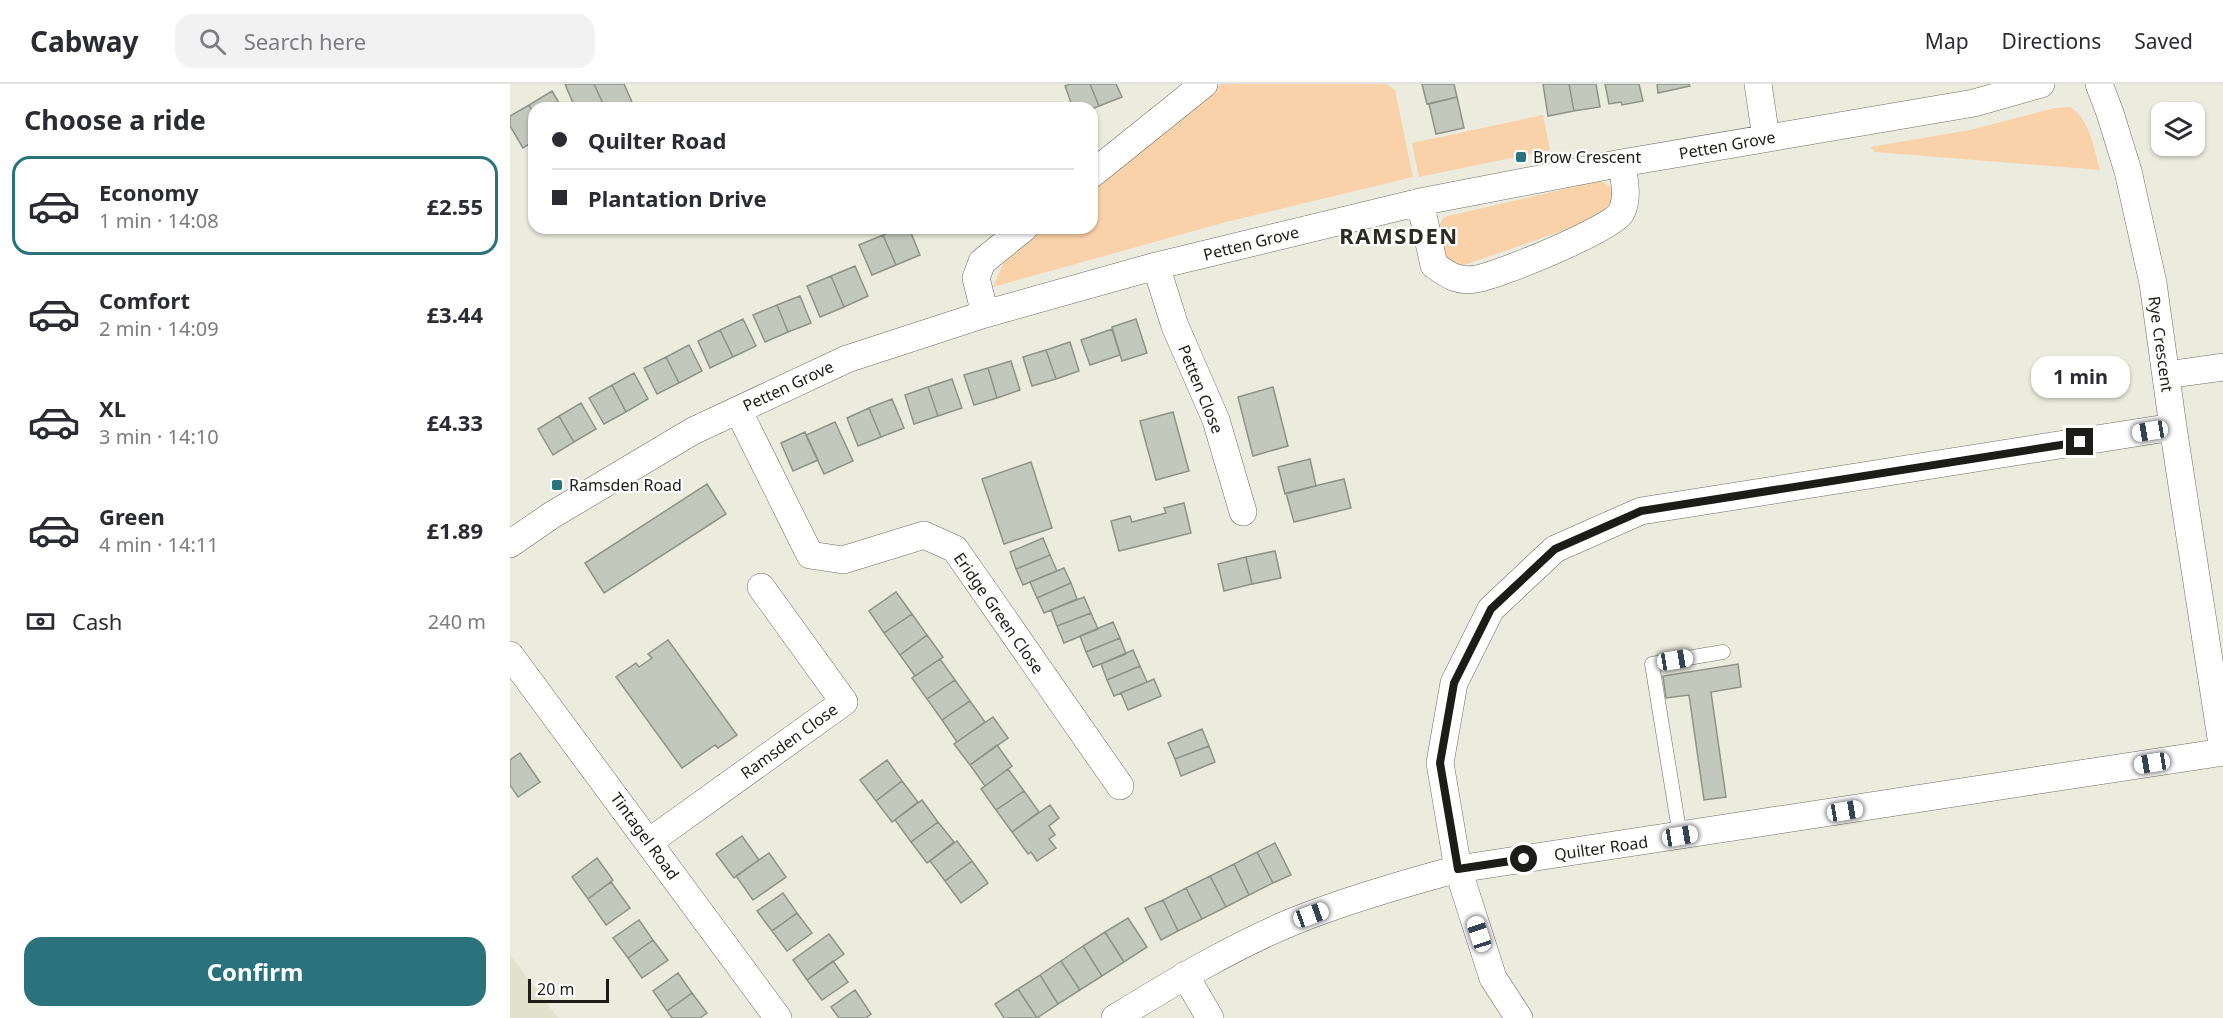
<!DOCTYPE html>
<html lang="en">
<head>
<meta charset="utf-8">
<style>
	:root { --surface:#fff; --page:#f2f2f3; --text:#2b2b33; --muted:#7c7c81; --line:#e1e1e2; --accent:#2a737c }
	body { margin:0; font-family:"Noto Sans",sans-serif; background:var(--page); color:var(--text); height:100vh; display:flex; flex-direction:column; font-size:22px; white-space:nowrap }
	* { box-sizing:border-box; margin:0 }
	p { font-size:20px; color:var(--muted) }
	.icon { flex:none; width:33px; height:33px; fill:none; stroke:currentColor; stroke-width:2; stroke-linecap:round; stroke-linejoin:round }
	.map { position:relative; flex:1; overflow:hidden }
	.panel { display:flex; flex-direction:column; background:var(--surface); width:510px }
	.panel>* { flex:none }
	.top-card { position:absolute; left:18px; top:18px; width:570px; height:132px; border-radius:18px; box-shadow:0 2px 4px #0004; display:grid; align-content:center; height:132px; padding:0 24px; background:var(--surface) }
	.buttons { position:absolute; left:1641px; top:18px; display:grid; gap:12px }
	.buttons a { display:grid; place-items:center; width:54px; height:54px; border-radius:12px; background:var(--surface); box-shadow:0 2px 4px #0004; font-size:30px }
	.scale { position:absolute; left:18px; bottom:15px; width:81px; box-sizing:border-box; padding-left:6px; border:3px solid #1d1d18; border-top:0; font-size:16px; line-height:21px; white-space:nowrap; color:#1d1d18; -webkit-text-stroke:4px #fff; paint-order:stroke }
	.end { position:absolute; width:27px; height:27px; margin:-14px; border:8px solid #1d1d18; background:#fff; box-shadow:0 0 0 3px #fff }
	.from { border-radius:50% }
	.bubble { position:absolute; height:42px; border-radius:18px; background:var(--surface); box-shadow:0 2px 4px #0004; font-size:20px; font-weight:700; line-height:42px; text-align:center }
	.car { position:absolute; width:18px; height:36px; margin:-18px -9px; border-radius:8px; box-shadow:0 0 4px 2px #0007; background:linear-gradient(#fff 24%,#345 0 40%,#fff 0 76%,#345 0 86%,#fff 0) }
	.top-card b { display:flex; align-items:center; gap:21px; height:57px; font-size:22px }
	.top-card b+b { border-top:2px solid var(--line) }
	.top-card i { width:15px; height:15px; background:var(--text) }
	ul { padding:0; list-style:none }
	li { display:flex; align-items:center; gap:18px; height:99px; margin:0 12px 9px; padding:0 12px; border:3px solid transparent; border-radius:18px }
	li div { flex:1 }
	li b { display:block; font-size:22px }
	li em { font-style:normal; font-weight:700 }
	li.on { border-color:var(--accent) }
	li>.icon { width:54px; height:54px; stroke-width:1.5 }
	h2 { padding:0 24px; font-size:27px; line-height:72px }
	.pay { display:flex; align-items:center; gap:15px; height:66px; padding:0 24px; font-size:22px }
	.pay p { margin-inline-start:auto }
	.primary-button { display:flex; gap:12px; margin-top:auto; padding:12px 24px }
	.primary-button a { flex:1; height:69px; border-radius:18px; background:var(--accent); color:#fff; font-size:24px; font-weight:700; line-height:69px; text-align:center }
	header { display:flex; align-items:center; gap:36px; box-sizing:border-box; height:84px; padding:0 30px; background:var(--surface); border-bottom:2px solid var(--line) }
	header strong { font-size:28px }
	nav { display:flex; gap:33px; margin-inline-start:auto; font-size:21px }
	.search { width:420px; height:54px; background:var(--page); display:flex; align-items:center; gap:15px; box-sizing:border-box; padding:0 21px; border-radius:18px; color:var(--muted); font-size:22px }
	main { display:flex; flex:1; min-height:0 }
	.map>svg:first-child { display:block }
	.built { fill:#e1e1cc }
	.green { fill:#f9d2a9 }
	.building { fill:#c3c8bc; stroke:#8d9387; stroke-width:1.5 }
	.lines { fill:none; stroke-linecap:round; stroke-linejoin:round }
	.lane-casing { stroke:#6d6e62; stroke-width:15 }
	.street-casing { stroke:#6d6e62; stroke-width:28 }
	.lane { stroke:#fff; stroke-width:14 }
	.street { stroke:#fff; stroke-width:27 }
	.route { stroke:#1d1d18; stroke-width:8 }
	.poi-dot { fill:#2a737c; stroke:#fff; stroke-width:2 }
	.labels { text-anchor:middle; stroke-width:4.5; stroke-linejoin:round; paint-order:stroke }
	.street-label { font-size:16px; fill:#1d1d18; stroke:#fff }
	.poi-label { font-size:16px; fill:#1d1d18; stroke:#fff; text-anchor:start }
	.district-label { font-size:22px; font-weight:bold; letter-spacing:1.5px; fill:#2b2b21; stroke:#fff }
</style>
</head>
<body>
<header>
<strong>Cabway</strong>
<div class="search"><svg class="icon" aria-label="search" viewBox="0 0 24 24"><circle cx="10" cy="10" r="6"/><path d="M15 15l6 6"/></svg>Search here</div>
<nav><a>Map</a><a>Directions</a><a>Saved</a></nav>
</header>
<main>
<section class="panel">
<h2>Choose a ride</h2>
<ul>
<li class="on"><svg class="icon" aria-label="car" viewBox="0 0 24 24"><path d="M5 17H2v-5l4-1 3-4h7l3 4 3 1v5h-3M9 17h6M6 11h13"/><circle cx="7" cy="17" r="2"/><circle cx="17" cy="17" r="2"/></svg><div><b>Economy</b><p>1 min · 14:08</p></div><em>£2.55</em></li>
<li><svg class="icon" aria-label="car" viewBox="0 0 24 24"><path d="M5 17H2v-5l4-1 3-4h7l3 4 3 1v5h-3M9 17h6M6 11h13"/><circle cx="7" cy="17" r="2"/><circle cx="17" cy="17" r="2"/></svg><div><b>Comfort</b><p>2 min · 14:09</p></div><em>£3.44</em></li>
<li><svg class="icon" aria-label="car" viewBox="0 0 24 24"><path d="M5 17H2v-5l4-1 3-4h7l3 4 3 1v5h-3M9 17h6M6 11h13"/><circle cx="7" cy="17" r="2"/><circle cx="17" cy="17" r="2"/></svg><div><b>XL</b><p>3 min · 14:10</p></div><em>£4.33</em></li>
<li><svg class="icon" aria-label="car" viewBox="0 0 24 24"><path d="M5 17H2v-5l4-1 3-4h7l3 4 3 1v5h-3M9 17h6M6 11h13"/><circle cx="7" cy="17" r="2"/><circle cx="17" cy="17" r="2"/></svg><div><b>Green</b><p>4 min · 14:11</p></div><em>£1.89</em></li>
</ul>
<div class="pay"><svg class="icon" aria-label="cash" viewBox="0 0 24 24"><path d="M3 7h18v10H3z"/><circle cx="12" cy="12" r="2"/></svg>Cash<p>240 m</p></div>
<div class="primary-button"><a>Confirm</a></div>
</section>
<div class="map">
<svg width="1713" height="934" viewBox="0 0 1713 934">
	<rect width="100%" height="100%" fill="#ebecde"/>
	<path class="built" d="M0 871 48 934H0Z"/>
	<path class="green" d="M711 0H876L885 6 903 93 716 138 483 203 496 173 532 144H582V104Z
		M1560 23C1580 35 1584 65 1590 86L1365 68 1360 63 1460 46 1545 24Z
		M1033 31 1040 66 909 93 902 59Z
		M1090 97 1102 103 1108 121 1101 130 946 184 934 178 927 145 934 133Z"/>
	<path class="building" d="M55 0H84L95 24H65Z
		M84 0H114L122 18 108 24H95Z
		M560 0H580L589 22 582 25 563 24 555 2Z
		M580 0H606L612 13 589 22Z
		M912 0H944L947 13 917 20Z
		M1033 0H1059L1064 27 1038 32Z
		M1059 0H1086L1090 23 1064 27Z
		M1095 0H1129L1133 17 1112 21 1111 18 1099 20Z
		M1147 0H1179L1180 2 1148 9Z
		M42 7 52 24H24V30L19 21Z
		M947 13 954 44 926 50 919 20Z
		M19 21 24 30V57L13 64 0 42V32Z
		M390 144H399L410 171 386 181 373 151Z
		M373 151 386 181 362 191 349 161Z
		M345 182 358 212 334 223 321 192Z
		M321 192 334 223 310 233 297 202Z
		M290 212 301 239 278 248 267 221Z
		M267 221 278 248 255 258 243 231Z
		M233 235 246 262 223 273 210 246Z
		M626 235 637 269 612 277 602 243Z
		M602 245 610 271 580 281 571 256Z
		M210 246 223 273 200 284 188 257Z
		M560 258 569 287 546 295 536 266Z
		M179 261 192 287 169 299 156 273Z
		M536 266 546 295 522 302 513 273Z
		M156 273 169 299 147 310 134 284Z
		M501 277 510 306 487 314 478 284Z
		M478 284 487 314 464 321 454 291Z
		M124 289 138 315 116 328 102 301Z
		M442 295 452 324 428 332 418 303Z
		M102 301 116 328 94 340 79 314Z
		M418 303 428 332 404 340 395 311Z
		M763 303 778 362 743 372 728 313Z
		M382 315 394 344 371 353 359 324Z
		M71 319 86 345 64 358 49 332Z
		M359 324 371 353 348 362 337 334Z
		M663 328 679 387 646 396 630 337Z
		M49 332 64 358 43 371 28 345Z
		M325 338 343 377 314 390 296 351Z
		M295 348 308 376 283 387 271 359Z
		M800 375 806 402 775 410 768 383Z
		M521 378 542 444 494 460 472 395Z
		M834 395 841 424 784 438 776 409Z
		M197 400 216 430 94 509 75 479Z
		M674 419 681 449 609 467 601 437 620 432 622 438 656 429 654 424Z
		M533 454 540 471 506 485 500 468Z
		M765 467 771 494 742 500 736 473Z
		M540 471 547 487 513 501 506 485Z
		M736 473 742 500 714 507 708 480Z
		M554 484 561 499 527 514 520 498Z
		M561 499 567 515 534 529 527 514Z
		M386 508 402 530 374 549 359 527Z
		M574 513 581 529 547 542 541 526Z
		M581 529 588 545 554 559 547 542Z
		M402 530 417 551 390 571 374 549Z
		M603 538 610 554 576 568 570 552Z
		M417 551 433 573 405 592 390 571Z
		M610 554 616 570 583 583 576 568Z
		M158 556 227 651 208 664 205 661 172 684 106 593 126 579 129 583 142 574 138 570Z
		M623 566 630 582 597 596 591 580Z
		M430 575 445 596 417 615 402 594Z
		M1228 580 1231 603 1201 608 1216 713 1194 716 1179 611 1156 614 1153 592Z
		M630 582 637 598 604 612 597 596Z
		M644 595 651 612 618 626 611 609Z
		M445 596 460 617 432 636 417 615Z
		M460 617 475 638 447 658 432 636Z
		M483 633 498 654 460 681 444 660Z
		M692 645 699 662 665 675 658 659Z
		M487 661 502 682 475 702 460 681Z
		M699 662 705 678 671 692 665 675Z
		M10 669 30 698 8 713 0 701V676Z
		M377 676 392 697 366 717 350 696Z
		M498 685 514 707 486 726 471 705Z
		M392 697 408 718 382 738 366 717Z
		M514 707 529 728 502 748 486 726Z
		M412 716 428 738 401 758 385 736Z
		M540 721 549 734 539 742 545 751 539 755 546 764 527 777 521 768 518 770 502 748Z
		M428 738 444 758 417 779 401 758Z
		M232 752 249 776 224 794 206 770Z
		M447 757 462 777 435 797 420 777Z
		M765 759 781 791 763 799 747 768Z
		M747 768 763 799 739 811 724 780Z
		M259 769 276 793 243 816 226 792Z
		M87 774 103 796 78 815 62 793Z
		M462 777 478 799 451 819 435 797Z
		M724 780 739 811 716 823 700 792Z
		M700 792 716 823 692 835 676 804Z
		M101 798 120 824 96 841 78 815Z
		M676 804 692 835 668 847 653 816Z
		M273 809 287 829 262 847 247 827Z
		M653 816 668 847 651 856 635 824Z
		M287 829 302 849 277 867 262 847Z
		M618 834 637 863 614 878 595 848Z
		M129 836 143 856 118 874 103 854Z
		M595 848 614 878 592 892 573 862Z
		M319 850 334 870 297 896 283 876Z
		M143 856 158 876 132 894 118 874Z
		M573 862 592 892 570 906 551 877Z
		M323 877 338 898 312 916 297 896Z
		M551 877 570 906 548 920 530 891Z
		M168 889 182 909 157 927 143 907Z
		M530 891 548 920 527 934 508 905Z
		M508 905 527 934H494L485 920Z
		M345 906 361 930 356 934H329L321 923Z
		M182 909 197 929 190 934H162L157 927Z"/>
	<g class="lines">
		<defs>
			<path id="lane" d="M1170 752 1142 580 1213 568"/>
			<path id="street" d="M1248 0 1256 54
				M1589 0 1600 29 1618 87 1643 199 1663 343 1713 667
				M582 90 694 0
				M910 118 924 181C938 191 947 198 966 195 987 192 1102 145 1111 129 1119 113 1114 96 1112 79
				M646 182 665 242 706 336 733 428
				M475 230 466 194 472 178 514 144
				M1656 291 1713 283
				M228 326 300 471 333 476 414 451 445 465 610 702
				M0 460 42 431 183 347 337 275 475 230 646 182 910 118 1112 79 1464 19 1531 0
				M0 571 268 934
				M139 758 334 618 251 503
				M675 891 700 934
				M605 934C662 899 720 864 782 838 836 816 892 800 948 785L1713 668
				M1009 934 983 894 948 785 930 679 944 599 981 525 1045 465 1131 427 1663 343"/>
		</defs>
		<use href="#lane" class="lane-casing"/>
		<use href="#street" class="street-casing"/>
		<use href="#lane" class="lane"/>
		<use href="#street" class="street"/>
	</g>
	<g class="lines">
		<path class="route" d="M1014 775 948 785 930 679 944 599 981 525 1045 465 1131 427 1570 358"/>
	</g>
	<g class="poi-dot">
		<rect x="1005" y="67" width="12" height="12" rx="3"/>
		<rect x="41" y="395" width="12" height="12" rx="3"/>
	</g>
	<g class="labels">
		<g class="street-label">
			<text transform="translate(1217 61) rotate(-10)" y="6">Petten Grove</text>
			<text transform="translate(741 159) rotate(-14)" y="6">Petten Grove</text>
			<text transform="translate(1651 260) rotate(82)" y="6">Rye Crescent</text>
			<text transform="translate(278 302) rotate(-25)" y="6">Petten Grove</text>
			<text transform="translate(691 305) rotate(68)" y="6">Petten Close</text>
			<text transform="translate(489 529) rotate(55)" y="6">Eridge Green Close</text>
			<text transform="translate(279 657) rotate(-36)" y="6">Ramsden Close</text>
			<text transform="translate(135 752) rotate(54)" y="6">Tintagel Road</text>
			<text transform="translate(1091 764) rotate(-8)" y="6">Quilter Road</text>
		</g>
		<g class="poi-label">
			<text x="1023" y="79">Brow Crescent</text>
			<text x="59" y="407">Ramsden Road</text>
		</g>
		<g class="district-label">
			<text x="889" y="160">RAMSDEN</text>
		</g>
	</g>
</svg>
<div class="buttons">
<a><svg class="icon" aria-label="layers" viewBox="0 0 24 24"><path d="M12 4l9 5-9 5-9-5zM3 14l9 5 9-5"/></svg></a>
</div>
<div class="scale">20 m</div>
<i class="end from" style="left:1014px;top:775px"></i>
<i class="end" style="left:1570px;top:358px"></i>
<div class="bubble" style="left:1521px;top:272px;width:99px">1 min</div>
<i class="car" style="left:1640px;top:347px;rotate:261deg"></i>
<i class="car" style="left:1165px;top:576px;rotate:81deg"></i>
<i class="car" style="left:1642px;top:679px;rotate:261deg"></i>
<i class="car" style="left:1335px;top:727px;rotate:81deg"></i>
<i class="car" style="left:1170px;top:752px;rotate:81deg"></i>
<i class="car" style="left:801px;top:831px;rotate:70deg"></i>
<i class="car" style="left:969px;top:850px;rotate:342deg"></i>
<div class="top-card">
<b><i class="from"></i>Quilter Road</b>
<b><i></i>Plantation Drive</b>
</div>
</div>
</main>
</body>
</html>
